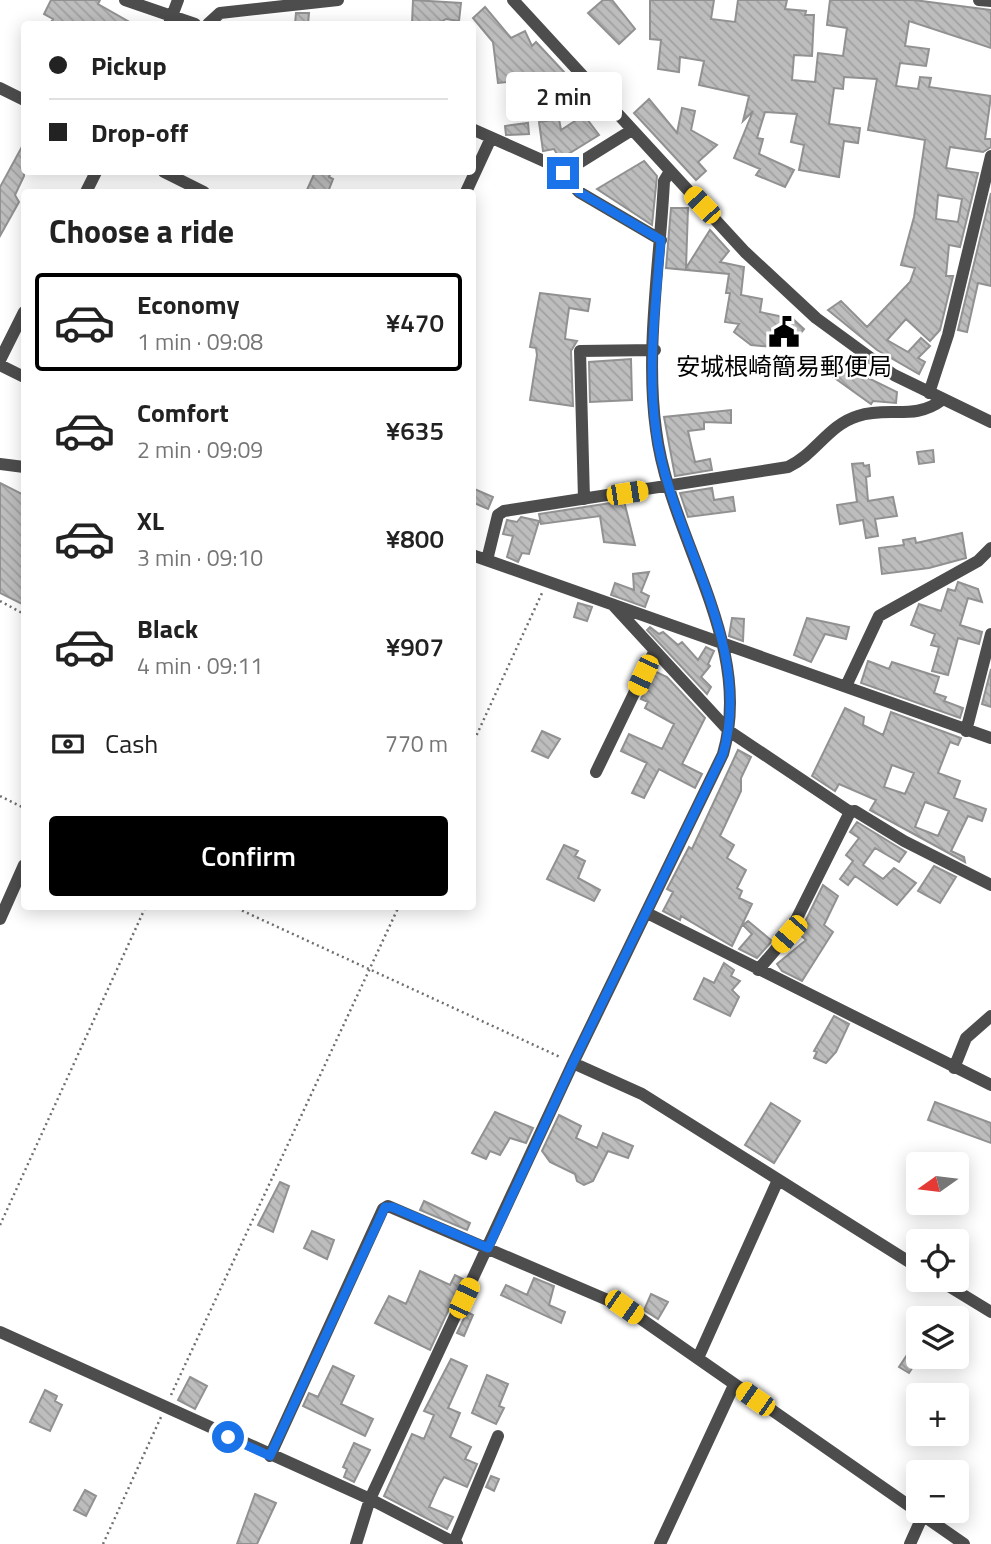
<!DOCTYPE html>
<html lang="en">
<head>
<meta charset="utf-8">
<style>
	:root { --surface:#fff; --page:#f2f2f2; --text:#222; --muted:#767676; --line:#e0e0e0; --accent:#000 }
	body { margin:0; font-family:"Titillium Web","Noto Sans JP",sans-serif; background:var(--page); color:var(--text); height:100vh; display:flex; flex-direction:column; font-size:26px; white-space:nowrap }
	* { box-sizing:border-box; margin:0 }
	p { font-size:23px; color:var(--muted) }
	.icon { flex:none; width:38px; height:38px; fill:none; stroke:currentColor; stroke-width:2; stroke-linecap:round; stroke-linejoin:round }
	.map { position:relative; flex:1; overflow:hidden }
	.side { position:absolute; left:21px; top:189px; width:455px; height:721px; display:flex; flex-direction:column; background:var(--surface); border-radius:7px; box-shadow:0 4px 18px #0003 }
	.side>* { flex:none }
	.banner { position:absolute; left:21px; top:21px; width:455px; height:154px; border-radius:7px; box-shadow:0 4px 18px #0003; display:grid; align-content:center; height:154px; padding:0 28px; background:var(--surface) }
	.needle { width:46px; rotate:256deg }
	.tools { position:absolute; left:906px; top:1152px; display:grid; gap:14px }
	.tools a { display:grid; place-items:center; width:63px; height:63px; border-radius:7px; background:var(--surface); box-shadow:0 4px 18px #0003; font-size:35px }
	.end { position:absolute; width:32px; height:32px; margin:-16px; border:9px solid #1a73e8; background:#fff; box-shadow:0 0 0 4px #fff }
	.from { border-radius:50% }
	.bubble { position:absolute; height:49px; border-radius:7px; background:var(--surface); box-shadow:0 4px 18px #0003; font-size:23px; font-weight:600; line-height:49px; text-align:center }
	.car { position:absolute; width:21px; height:42px; margin:-21px -10px; border-radius:9px; box-shadow:0 0 5px 2px #0007; background:linear-gradient(#f5c518 24%,#345 0 40%,#f5c518 0 76%,#345 0 86%,#f5c518 0) }
	.banner b { display:flex; align-items:center; gap:24px; height:66px; font-size:26px }
	.banner b+b { border-top:2px solid var(--line) }
	.banner i { width:18px; height:18px; background:var(--text) }
	ul { padding:0; list-style:none }
	li { display:flex; align-items:center; gap:21px; height:98px; margin:0 14px 10px; padding:0 14px; border:4px solid transparent; border-radius:7px }
	li div { flex:1 }
	li b { display:block; font-size:26px }
	li em { font-style:normal; font-weight:600 }
	li.current { border-color:var(--accent) }
	li>.icon { width:63px; height:63px; stroke-width:1.5 }
	h2 { padding:0 28px; font-size:32px; line-height:84px }
	.pay { display:flex; align-items:center; gap:18px; height:77px; padding:0 28px; font-size:26px }
	.pay p { margin-inline-start:auto }
	.button { display:flex; gap:14px; margin-top:auto; padding:14px 28px }
	.button a { flex:1; height:80px; border-radius:7px; background:var(--accent); color:#fff; font-size:28px; font-weight:600; line-height:80px; text-align:center }
	.map>svg:first-child { display:block }
	.building { fill:url(#building-back-hatch); stroke:#919191; stroke-width:2; fill-rule:evenodd }
	.lines { fill:none; stroke-linecap:round; stroke-linejoin:round }
	.path { stroke:#6f6f6f; stroke-width:2.5; stroke-dasharray:2 3.5; stroke-linecap:butt }
	.minor { stroke:#4d4d4d; stroke-width:12 }
	.route { stroke:#1a73e8; stroke-width:9 }
	.labels { text-anchor:middle; stroke-width:5; stroke-linejoin:round; paint-order:stroke }
	.poi-label { font-size:24px; fill:#000; stroke:#fff }
</style>
</head>
<body>
<div class="map">
<svg width="991" height="1544" viewBox="0 0 991 1544">
	<defs>
		<pattern id="building-back-hatch" width="6" height="6" patternUnits="userSpaceOnUse" patternTransform="scale(1.75)"><rect width="6" height="6" fill="#bdbdbd"/><path d="M-1 5l2 2M0 0l6 6M5-1l2 2" fill="none" stroke="#a1a1a1"/></pattern>
	</defs>
	<rect width="100%" height="100%" fill="#fff"/>
	<path class="building" d="M51 0H100L98 4 133 24H50L53 19 44 14Z
		M413 0 461 3 459 21 446 19 437 24H412Z
		M603 0H612L635 29 619 44 588 13Z
		M650 0H714L711 19 735 22 738 0H787L785 9 806 11 805 15H814L812 56 794 55 792 80 815 82 818 53 843 56 847 28 827 25 830 0H914L991 10V48L909 21 905 46 929 49 926 66 900 63 896 86 918 89 920 77 931 78 929 87 991 96 985 139H991V147L983 152 950 147 946 168 978 173 960 247 949 245 946 276H953L940 330 930 341 906 319 887 340 908 352 921 338 930 346 918 358 925 362 919 374 877 350 828 310 841 301 867 327 910 282 915 268 901 265 914 217 925 140 868 130 877 79 844 77 843 89 834 88 829 124 860 128 858 143 844 141 839 177 799 170 804 145 791 142 797 114 765 112 757 138 763 139 759 154 794 170 785 187 756 175 760 169 734 158 753 111 743 121 749 96 699 85 704 61 680 57 679 72 658 69 661 40 650 39ZM938 195 962 199 958 222 936 219Z
		M485 7 511 38 525 31 532 46 536 42 564 72 565 86 520 90 519 81 498 83 493 42 473 18Z
		M296 13H309L308 24H295Z
		M649 99 677 133 682 108 695 111 691 130 717 145 698 162 706 171 696 180 634 113Z
		M584 115 599 135 560 159 554 149 543 151 539 122 559 119 561 130Z
		M528 123 529 134 506 135 505 126Z
		M24 143V176L15 195 19 202 0 236V187Z
		M644 161 657 176 652 225 597 189Z
		M315 172H331L329 177 333 179 328 192H306Z
		M991 193V286L978 283 967 332 958 330Z
		M671 208H688L686 268 710 230 729 251 720 262 744 267 741 295 762 299 760 312 793 319 804 329 790 346 777 335 774 347 751 345 734 332 739 324 725 322 730 293H726L729 274 666 268Z
		M540 293 590 299 588 311 569 308 566 330 565 339 577 341 571 351 573 406 530 400 537 355 536 348 530 347Z
		M837 356 866 377 897 392 896 403 873 401 871 404 825 371Z
		M631 359 632 400 590 402 589 362Z
		M731 410V423L704 422V429L688 431 695 462 710 459 712 470 675 476 664 417Z
		M933 450 934 462 919 464 917 452Z
		M863 463 864 466 869 465 870 476 866 477 868 501 893 497 897 516 875 519 878 536 866 538 863 520 840 524 837 505 857 502 852 464Z
		M0 483 24 495V605L0 593Z
		M472 488 493 497 488 509 472 502Z
		M712 488 714 500 733 497 735 511 688 517 680 493Z
		M624 501 635 545 604 542 600 516 541 524 539 514Z
		M521 517 539 521 529 554 522 553 518 562 507 557 513 536 503 534 507 520 517 522Z
		M962 533 966 558 929 568 882 574 879 548 904 545 903 540 915 538 916 543Z
		M649 572 641 592 649 596 645 607 611 595 615 583 634 590 633 574Z
		M958 582 978 589 982 602 968 598 960 625 982 632 979 644 958 638 948 675 932 671 939 647 931 645 935 634 911 625 919 604 941 611 948 589 955 591Z
		M578 603 592 607 587 621 574 617Z
		M732 618 744 619 743 641 729 636Z
		M807 618 849 627 846 639 825 634 811 662 794 655Z
		M650 627 659 634 663 632 678 645 682 642 698 660 706 647 714 651 708 664 710 666 701 677 711 687 707 694 647 630Z
		M868 661 889 669 892 662 939 677 934 693 946 697 944 701 963 708 960 718 861 683Z
		M991 669V707L982 704Z
		M654 671 667 677 705 718 682 764 702 774 695 788 659 769 644 798 632 793 647 763 621 751 629 734 662 749 674 724 645 708 648 702 641 699Z
		M845 708 864 717 863 725 883 735 891 712 961 738 958 745 950 742 938 773 960 781 954 798 986 809 982 821 968 816 951 851 964 857 965 862 870 810 876 800 839 784 835 791 812 776ZM892 765 914 773 905 794 884 787ZM925 802 949 811 938 836 915 827Z
		M542 731 560 739 548 758 532 751Z
		M738 750 751 757 741 778V791L720 836 734 845 727 858 746 870 737 888 742 891 739 898 752 904 732 946 681 916 680 920 663 911 673 892 667 889 689 847 692 849Z
		M857 822 906 852 899 862 875 848 863 865 883 879 894 868 916 883 897 905 855 876 848 885 840 879 853 861 846 855 859 838 850 832Z
		M564 845 578 851 575 856 585 861 578 878 600 890 594 901 547 879Z
		M934 866 956 877 940 903 918 891Z
		M823 885 838 896 824 925 833 932 802 981 782 971 777 964 806 940 799 934Z
		M748 921 772 941 757 958 739 949 752 934 743 925Z
		M724 963 734 970 731 976 740 981 732 990 739 997 730 1016 694 999 704 978 714 983Z
		M834 1016 849 1024 836 1052 826 1063 814 1058 817 1052 814 1051Z
		M935 1102 991 1123V1143L928 1120Z
		M771 1103 800 1121 774 1163 745 1145Z
		M495 1112 533 1128 526 1143 510 1138 500 1155 490 1151 486 1159 472 1153Z
		M559 1115 581 1126 576 1138 597 1148 603 1133 633 1146 628 1158 608 1151 593 1181 584 1185 577 1181 575 1174 550 1162 542 1151Z
		M280 1182 289 1186 273 1232 258 1225Z
		M424 1201 470 1223 467 1230 420 1210Z
		M312 1231 334 1240 327 1259 304 1248Z
		M420 1271 450 1285 455 1275 463 1279 430 1350 375 1323 389 1296 406 1304Z
		M534 1278 554 1286 549 1305 565 1312 561 1323 501 1295 506 1285 527 1295Z
		M651 1294 668 1302 658 1319 644 1310Z
		M467 1312 473 1315 464 1336 457 1333Z
		M911 1349 920 1356 909 1373 899 1367Z
		M451 1359 467 1366 448 1408 460 1413 450 1437 471 1447 465 1459 477 1464 467 1487 444 1477 438 1487 429 1507 453 1517 447 1529 384 1496 412 1434 424 1439 434 1415 424 1411Z
		M333 1366 354 1376 341 1404 373 1419 365 1436 303 1406 309 1393 318 1397Z
		M487 1375 508 1384 499 1406 504 1408 496 1424 472 1413Z
		M190 1377 207 1386 195 1409 178 1400Z
		M45 1390 57 1396 55 1401 62 1405 50 1431 30 1422Z
		M354 1443 370 1450 354 1482 344 1477 347 1469 343 1467Z
		M491 1476 499 1479 494 1491 486 1487Z
		M85 1490 96 1496 86 1516 74 1510Z
		M255 1494 276 1503 257 1544H237Z"/>
	<g class="lines">
		<path class="path" d="M0 601 24 614
			M472 745 542 593
			M0 796 24 808
			M232 906 560 1057
			M0 1225 146 906
			M171 1395 399 906
			M103 1544 161 1417"/>
		<path class="minor" d="M125 0 195 24
			M513 0 745 252 816 318 894 375 991 422
			M979 0 991 1
			M169 24 178 0
			M208 24 220 13 338 0
			M0 88 24 100
			M472 129 555 166 579 192 661 240
			M164 172 204 192
			M563 173 632 130
			M86 192 96 172
			M466 192 491 138
			M0 360 24 312
			M0 365 24 377
			M929 393 948 335 991 156
			M0 464 24 467
			M584 499 580 351 655 350
			M472 555 991 738
			M487 560 498 515 504 511 788 467C816 454 828 425 858 416 889 406 914 421 942 400
			M613 605 729 731 850 812 855 811 904 841 991 885
			M846 686 879 616 978 561 991 548
			M966 731 991 634
			M596 772 654 652
			M647 913 991 1085
			M0 919 24 865
			M758 970 789 934 850 812
			M573 1063 642 1094 919 1268
			M954 1068 966 1038 991 1016
			M937 1279 991 1312
			M0 1332 370 1499 457 1544
			M698 1358 778 1180
			M270 1456 383 1209 388 1206 624 1307 964 1544
			M454 1542 498 1436
			M356 1544 370 1499 573 1063 723 754C755 643 669 538 656 430 645 351 660 261 664 181L670 171
			M660 1544 734 1385
			M910 1544 923 1515"/>
	</g>
	<g class="lines">
		<path class="route" d="M228 1437 270 1456 385 1207H392L488 1248 573 1063 723 754C755 643 670 538 656 431 647 369 656 301 661 240L579 192 563 173"/>
	</g>
	<defs>
		<symbol id="civic-bare" viewBox="-9 -9 18 18"><path d="M-.6-6.5H3V-4.5H.6V-3L4-1V1h2V6H-6V1h2V-1L-.6-3ZM-1.2 2.5V6h2.4V2.5Z" fill="#000" stroke="#fff" stroke-width="2.5" paint-order="stroke"/></symbol>
	</defs>
	<g fill-rule="evenodd">
		<use href="#civic-bare" x="762" y="310" width="44" height="44"/>
	</g>
	<g class="labels">
		<g class="poi-label">
			<text x="784" y="375">安城根崎簡易郵便局</text>
		</g>
	</g>
</svg>
<div class="tools">
<a><svg class="needle" viewBox="-14 -14 28 28"><path d="M0-13l5 13h-10z" fill="#e53935"/><path d="M0 13l5-13h-10z" fill="#767676"/></svg></a>
<a><svg class="icon" aria-label="locate" viewBox="0 0 24 24"><circle cx="12" cy="12" r="6"/><path d="M12 2v4M12 18v4M2 12h4M18 12h4"/></svg></a>
<a><svg class="icon" aria-label="layers" viewBox="0 0 24 24"><path d="M12 4l9 5-9 5-9-5zM3 14l9 5 9-5"/></svg></a>
<a>+</a>
<a>−</a>
</div>
<i class="end from" style="left:228px;top:1437px"></i>
<i class="end" style="left:563px;top:173px"></i>
<div class="bubble" style="left:506px;top:72px;width:116px">2 min</div>
<i class="car" style="left:702px;top:205px;rotate:317deg"></i>
<i class="car" style="left:627px;top:493px;rotate:81deg"></i>
<i class="car" style="left:643px;top:675px;rotate:205deg"></i>
<i class="car" style="left:789px;top:934px;rotate:221deg"></i>
<i class="car" style="left:464px;top:1298px;rotate:25deg"></i>
<i class="car" style="left:624px;top:1307px;rotate:125deg"></i>
<i class="car" style="left:755px;top:1399px;rotate:305deg"></i>
<div class="banner">
<b><i class="from"></i>Pickup</b>
<b><i></i>Drop-off</b>
</div>
<section class="side">
<h2>Choose a ride</h2>
<ul>
<li class="current"><svg class="icon" aria-label="car" viewBox="0 0 24 24"><path d="M5 17H2v-5l4-1 3-4h7l3 4 3 1v5h-3M9 17h6M6 11h13"/><circle cx="7" cy="17" r="2"/><circle cx="17" cy="17" r="2"/></svg><div><b>Economy</b><p>1 min · 09:08</p></div><em>¥470</em></li>
<li><svg class="icon" aria-label="car" viewBox="0 0 24 24"><path d="M5 17H2v-5l4-1 3-4h7l3 4 3 1v5h-3M9 17h6M6 11h13"/><circle cx="7" cy="17" r="2"/><circle cx="17" cy="17" r="2"/></svg><div><b>Comfort</b><p>2 min · 09:09</p></div><em>¥635</em></li>
<li><svg class="icon" aria-label="car" viewBox="0 0 24 24"><path d="M5 17H2v-5l4-1 3-4h7l3 4 3 1v5h-3M9 17h6M6 11h13"/><circle cx="7" cy="17" r="2"/><circle cx="17" cy="17" r="2"/></svg><div><b>XL</b><p>3 min · 09:10</p></div><em>¥800</em></li>
<li><svg class="icon" aria-label="car" viewBox="0 0 24 24"><path d="M5 17H2v-5l4-1 3-4h7l3 4 3 1v5h-3M9 17h6M6 11h13"/><circle cx="7" cy="17" r="2"/><circle cx="17" cy="17" r="2"/></svg><div><b>Black</b><p>4 min · 09:11</p></div><em>¥907</em></li>
</ul>
<div class="pay"><svg class="icon" aria-label="cash" viewBox="0 0 24 24"><path d="M3 7h18v10H3z"/><circle cx="12" cy="12" r="2"/></svg>Cash<p>770 m</p></div>
<div class="button"><a>Confirm</a></div>
</section>
</div>
</body>
</html>
